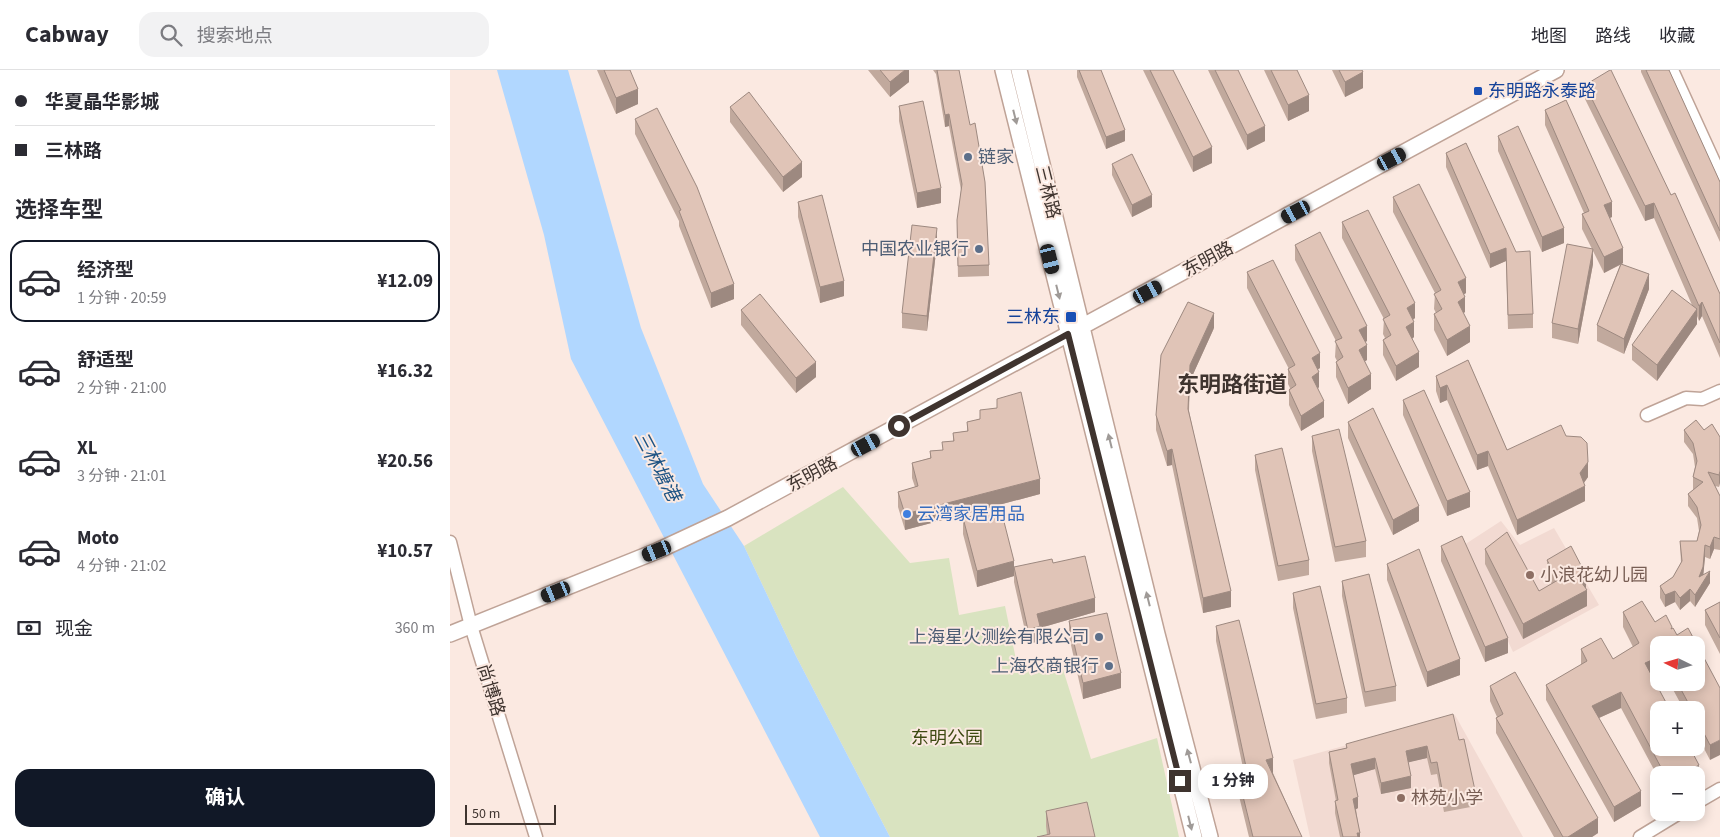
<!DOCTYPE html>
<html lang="zh">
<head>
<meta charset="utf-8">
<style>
	:root { --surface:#fff; --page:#f2f2f3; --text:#2b2b33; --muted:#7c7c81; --line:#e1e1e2; --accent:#111827 }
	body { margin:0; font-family:"Source Sans 3","Noto Sans SC",sans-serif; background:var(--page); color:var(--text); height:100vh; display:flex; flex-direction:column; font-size:19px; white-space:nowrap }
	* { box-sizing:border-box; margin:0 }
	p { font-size:16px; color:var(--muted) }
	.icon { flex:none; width:28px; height:28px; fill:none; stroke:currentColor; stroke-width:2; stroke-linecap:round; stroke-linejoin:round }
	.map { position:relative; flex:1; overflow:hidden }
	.drawer { display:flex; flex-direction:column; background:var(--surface); width:450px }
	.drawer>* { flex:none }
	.hud { display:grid; align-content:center; height:110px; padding:0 15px; background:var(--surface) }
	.needle { width:32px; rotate:275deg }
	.buttons { position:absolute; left:1200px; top:566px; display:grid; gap:10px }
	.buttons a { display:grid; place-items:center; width:55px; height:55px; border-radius:10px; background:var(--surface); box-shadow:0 2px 12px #0003; font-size:25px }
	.scale { position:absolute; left:15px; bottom:12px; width:91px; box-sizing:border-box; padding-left:5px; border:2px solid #3f342f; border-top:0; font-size:14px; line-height:18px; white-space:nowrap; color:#3f342f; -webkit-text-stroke:4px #fbe9e1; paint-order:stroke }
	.end { position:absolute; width:22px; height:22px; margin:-11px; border:6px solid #3f342f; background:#fff; box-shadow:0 0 0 2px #fff }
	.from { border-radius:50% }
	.bubble { position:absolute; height:35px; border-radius:15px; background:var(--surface); box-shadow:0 2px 12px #0003; font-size:16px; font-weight:700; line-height:35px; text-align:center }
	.car { position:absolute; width:15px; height:30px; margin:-15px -8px; border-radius:6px; box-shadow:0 0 4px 1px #0007; background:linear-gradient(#222 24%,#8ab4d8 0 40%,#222 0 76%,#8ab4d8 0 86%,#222 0) }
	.hud b { display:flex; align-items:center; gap:18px; height:48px; font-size:19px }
	.hud b+b { border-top:1px solid var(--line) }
	.hud i { width:12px; height:12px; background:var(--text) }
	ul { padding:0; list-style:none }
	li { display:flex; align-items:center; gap:15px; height:82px; margin:0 10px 8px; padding:0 5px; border:2px solid transparent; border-radius:15px }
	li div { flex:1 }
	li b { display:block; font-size:19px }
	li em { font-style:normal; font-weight:700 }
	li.on { border-color:var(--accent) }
	li>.icon { width:45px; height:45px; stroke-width:1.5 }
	h2 { padding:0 15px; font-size:22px; line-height:60px }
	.pay { display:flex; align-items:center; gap:12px; height:55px; padding:0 15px; font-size:19px }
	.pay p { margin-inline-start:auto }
	.primary-button { display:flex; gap:10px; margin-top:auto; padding:10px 15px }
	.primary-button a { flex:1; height:58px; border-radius:15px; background:var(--accent); color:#fff; font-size:20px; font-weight:700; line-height:58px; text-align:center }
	header { display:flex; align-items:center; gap:30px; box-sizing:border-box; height:70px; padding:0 25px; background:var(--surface); border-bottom:1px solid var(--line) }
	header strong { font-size:24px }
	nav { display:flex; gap:28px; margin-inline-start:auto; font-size:18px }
	.search { width:350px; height:45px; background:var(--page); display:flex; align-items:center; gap:12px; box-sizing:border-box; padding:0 18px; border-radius:15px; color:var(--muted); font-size:19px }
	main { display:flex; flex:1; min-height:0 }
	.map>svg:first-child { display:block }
	.education { fill:#f2dad2 }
	.green { fill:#d9e3c0 }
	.water { fill:#b1d7ff }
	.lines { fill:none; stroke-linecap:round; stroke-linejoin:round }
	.minor-casing { stroke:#bfa397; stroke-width:15 }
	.major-casing { stroke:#bfa397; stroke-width:18 }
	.minor { stroke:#fff; stroke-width:12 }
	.major { stroke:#fff; stroke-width:15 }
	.wall { fill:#c1a99d }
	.shaded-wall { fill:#9d8980 }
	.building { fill:#e0c4b7; stroke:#9d8980 }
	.oneway { fill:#9f9a97 }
	.route { stroke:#3f342f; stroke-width:6 }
	.transit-dot { fill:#1a4fb4; stroke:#fbe9e1; stroke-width:2 }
	.service-dot { fill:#5c6f8a; stroke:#fbe9e1; stroke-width:2 }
	.shop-dot { fill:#3f7fe0; stroke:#fbe9e1; stroke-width:2 }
	.education-dot { fill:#8d6e63; stroke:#fbe9e1; stroke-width:2 }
	.labels { text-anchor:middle; stroke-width:4; stroke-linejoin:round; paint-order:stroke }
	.transit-label { font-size:18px; fill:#164399; stroke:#fbe9e1; text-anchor:start }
	.service-label { font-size:18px; fill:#4e5e75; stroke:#fbe9e1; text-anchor:end }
	.street-label { font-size:18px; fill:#3f342f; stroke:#fbe9e1 }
	.shop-label { font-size:18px; fill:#366cbe; stroke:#fbe9e1; text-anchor:start }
	.education-label { font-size:18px; fill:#785e54; stroke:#fbe9e1; text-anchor:start }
	.park-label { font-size:18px; fill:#3e4a12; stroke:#fbe9e1 }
	.water-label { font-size:19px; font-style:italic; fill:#1d5384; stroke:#fbe9e1 }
	.district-label { font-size:22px; font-weight:bold; fill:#3f342f; stroke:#fbe9e1 }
</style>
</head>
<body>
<header>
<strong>Cabway</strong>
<div class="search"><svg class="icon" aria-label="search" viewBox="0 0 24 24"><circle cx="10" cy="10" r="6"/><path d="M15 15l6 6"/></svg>搜索地点</div>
<nav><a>地图</a><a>路线</a><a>收藏</a></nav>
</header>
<main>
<section class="drawer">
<div class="hud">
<b><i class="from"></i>华夏晶华影城</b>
<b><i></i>三林路</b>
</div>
<h2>选择车型</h2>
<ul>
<li class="on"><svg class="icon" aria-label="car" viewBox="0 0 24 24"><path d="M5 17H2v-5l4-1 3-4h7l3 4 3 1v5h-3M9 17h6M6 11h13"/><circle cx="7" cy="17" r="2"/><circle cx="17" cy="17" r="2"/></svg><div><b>经济型</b><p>1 分钟 · 20:59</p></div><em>¥12.09</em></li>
<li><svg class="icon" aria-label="car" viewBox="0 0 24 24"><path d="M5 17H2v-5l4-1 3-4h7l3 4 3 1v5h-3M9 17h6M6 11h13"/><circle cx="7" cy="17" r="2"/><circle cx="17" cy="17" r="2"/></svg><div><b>舒适型</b><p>2 分钟 · 21:00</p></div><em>¥16.32</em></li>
<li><svg class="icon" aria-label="car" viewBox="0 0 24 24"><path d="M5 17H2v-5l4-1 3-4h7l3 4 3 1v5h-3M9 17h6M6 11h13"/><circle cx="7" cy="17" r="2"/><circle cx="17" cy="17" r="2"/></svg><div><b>XL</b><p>3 分钟 · 21:01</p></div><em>¥20.56</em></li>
<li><svg class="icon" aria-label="car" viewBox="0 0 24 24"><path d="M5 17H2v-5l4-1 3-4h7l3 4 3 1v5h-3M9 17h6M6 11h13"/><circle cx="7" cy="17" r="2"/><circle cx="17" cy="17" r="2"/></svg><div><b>Moto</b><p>4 分钟 · 21:02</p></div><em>¥10.57</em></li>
</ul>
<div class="pay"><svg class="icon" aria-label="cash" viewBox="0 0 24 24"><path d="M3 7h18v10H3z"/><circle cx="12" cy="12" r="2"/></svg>现金<p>360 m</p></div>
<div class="primary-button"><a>确认</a></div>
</section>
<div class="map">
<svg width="1270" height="767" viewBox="0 0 1270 767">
	<rect width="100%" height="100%" fill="#fbe9e1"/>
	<path class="education" d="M1051 451 1070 475 1104 458 1149 535 1063 582 1014 475Z
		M1005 645 1073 767H860L843 690Z"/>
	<path class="green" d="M393 417 460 493 499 488 509 545 555 536 569 604 611 593 641 689 707 668 729 767H440L346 586 294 476Z"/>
	<path class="water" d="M47 0H118L191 258 253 414 294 476 346 586 440 767H370L121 289 94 165Z"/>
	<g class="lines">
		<defs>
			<path id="minor" d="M1222 0 1270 105
				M1197 345 1236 328 1252 329 1270 321
				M0 472 21 556 86 767
				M1246 733 1270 719
				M1190 767 1231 742"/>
			<path id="major" d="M553 0 744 767
				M569 0 707 564 760 767
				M0 564 207 481 278 448 1106 0"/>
		</defs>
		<use href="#minor" class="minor-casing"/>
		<use href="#major" class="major-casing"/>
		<use href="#minor" class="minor"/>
		<use href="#major" class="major"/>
	</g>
	<path class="wall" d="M147 0H180L188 34 166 44Z
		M418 0H459V12L440 27Z
		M483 0H509L539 195V206L508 207 507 162 511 120 499 56 495 57 486 4Z
		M627 0H651L675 71 656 79 627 7Z
		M693 0H723L762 93 743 102Z
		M758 0H788L815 71 797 80Z
		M814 0H847L859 41 838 51Z
		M882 0H912L913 18 895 27Z
		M1191 0H1219L1270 112V172L1191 2Z
		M1135 15 1221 125 1270 224V288L1252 246 1249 251 1247 246V254L1207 311 1182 290V275L1242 235 1204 148 1195 151 1135 29Z
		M449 36 491 133 467 138 449 51Z
		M280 37 352 107 333 122 280 52Z
		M1095 40 1162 147 1160 148 1173 193 1172 194 1199 219 1174 284 1147 271V255L1170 195 1154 203 1143 181V194L1128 274 1102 268V253L1142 179 1132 159V144L1134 143 1095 55Z
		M185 49 284 229 261 238 229 156V151L185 64Z
		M1048 66 1114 173 1092 182 1048 81Z
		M1016 73 1083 244V258L1058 259 1056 191 1040 198 996 97V83Z
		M662 94 702 137 682 147 662 105Z
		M943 127 1016 223 1014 224 1015 242 1013 243 1020 272 997 286 984 260V244L986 243 984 239 985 223 943 142Z
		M348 132 394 226 370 233 348 147Z
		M892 152 965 248 963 250 964 267 962 269 969 297 946 311 933 285V270L935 268 933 264 934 249 892 168Z
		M487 173 477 261 452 258V243Z
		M845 175 917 271 915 272 917 290 915 291 921 319 898 334 886 307V292L887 291 885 287 886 271 845 190Z
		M797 202 870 298 868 299 869 317 868 319 874 347 851 361 839 335V320L840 318 838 314V299H839L797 218Z
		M291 240 366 307 346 323 291 255Z
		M764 258 740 311 739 341 781 537 753 543 722 395 717 396 706 360V345Z
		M1018 290 1057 380 1116 366 1138 407 1134 413 1135 431 1067 465 1038 396 1027 400 997 330 990 333 986 321V306Z
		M547 329 590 424 455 460 448 437V422L465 417 462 408V393L480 388V381L492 380 503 371V363L517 361V352L530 349 547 338Z
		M953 330 1020 437 997 446 953 345Z
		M898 352 969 451 943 465 898 368Z
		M1234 360H1254L1270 368 1269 417 1265 416 1270 426V480L1264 479 1260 489 1255 487 1253 505 1260 513 1245 537 1240 531 1230 540 1225 532 1215 537 1210 528V516L1223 507 1231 493 1230 471H1247L1249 461 1247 448 1238 436V424L1244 419H1243V407L1245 397 1243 384 1234 372Z
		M862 366 916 471V487L885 492 862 381Z
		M805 385 859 490V505L828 511 805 400Z
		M513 448 564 497 603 493 645 542 590 558V571L578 574 564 512V506L527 517 513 464Z
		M991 476 1058 583 1035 592 991 491Z
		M1035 479 1089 521 1102 514 1097 506V490L1136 519 1137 536 1073 569 1035 494Z
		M937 494 1010 605 977 617 937 510Z
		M892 511 946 616V631L915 637 892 526Z
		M843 523 897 628V643L866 649 843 538Z
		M1270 532V584L1255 555V540Z
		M1173 542 1222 559 1270 618 1260 690 1246 663V640H1234L1219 612H1246L1209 575 1202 605 1249 710 1246 712V705H1209V709L1171 638 1149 648 1191 736 1164 752 1096 630V615L1131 595V579L1163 589 1183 577 1173 557Z
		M619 551 671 618 633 629 619 566Z
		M766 556 823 703 852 767H799L789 726V710L795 707 766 571Z
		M1040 616 1148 763 1142 767H1104L1046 663V648L1047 647 1040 631Z
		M1009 670 1026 725V736L994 742 987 704 981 705 977 688 958 692 961 718 931 724 925 699 903 705 908 738 906 739 910 767H890L885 743V731H886L879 693V682L896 678V674Z
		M596 741 645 767 597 765 596 756Z"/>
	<path class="shaded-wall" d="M455 0H459V12L440 27V12Z
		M913 2V18L895 27V12Z
		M188 19V34L166 44V28Z
		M859 25V41L838 51V35Z
		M499 44V56L495 57V45Z
		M815 56V71L797 80V65Z
		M675 60V71L656 79V67Z
		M762 77V93L743 102V87Z
		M352 92V107L333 122V107Z
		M491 118V133L467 138V123Z
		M702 125V137L682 147V135Z
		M1162 132V147L1154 150V135Z
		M1204 133V148L1195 151V136Z
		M487 158V173L477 261V246Z
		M1114 158V173L1092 182V167Z
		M1056 178V191L1040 198V184Z
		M1173 178V193L1154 203V187Z
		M1143 179V194L1128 274V259Z
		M1199 204V219L1174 284V269Z
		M1016 208V223L1008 228V212Z
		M394 211V226L370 233V217Z
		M284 214V229L261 238V223Z
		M1015 227V242L1008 247V232Z
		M1252 232V246L1249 251V236Z
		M965 233V248L957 253V238Z
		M1247 239V254L1207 311V295Z
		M764 243V258L740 311 738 354 740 295Z
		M964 252V267L956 273V257Z
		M917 256V271L909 276V260Z
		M1020 256V272L997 286V270Z
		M917 275V290L909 295V280Z
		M969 282V297L946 311V296Z
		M870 283V298L862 303V288Z
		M366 292V307L346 323V308Z
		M869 302V317L862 323V307Z
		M921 304V319L898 334V318Z
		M997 315V330L990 333V318Z
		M874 331V347L851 361V346Z
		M722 379V395L717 396V381Z
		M1038 381V396L1027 400V385Z
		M1138 392V407L1130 418V403Z
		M1270 401V413L1269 417V405Z
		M590 409V424L455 460V444Z
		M1135 416V431L1067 465V450Z
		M1020 422V437L997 446V431Z
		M969 436V451L943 465V450Z
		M1264 467V479L1260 489V477Z
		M1255 475V487L1253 509 1249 507Z
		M564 491V506L527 517V501Z
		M1260 501V513L1245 537V525Z
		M1136 505V520L1129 509Z
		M1240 519V531L1230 540V528Z
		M1137 520V536L1073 569V554Z
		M781 521V537L753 543V528Z
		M1225 521V532L1215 537V525Z
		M645 528V542L590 558V571L578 574V560L587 544Z
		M1058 568V583L1035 592V577Z
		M1209 587V602L1195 608V593Z
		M1010 589V605L977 617V602Z
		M671 603V618L633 629V613Z
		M1171 622V638L1142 651V636Z
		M1270 670V685L1260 690V675Z
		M977 676V688L956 693V681Z
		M823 688V704L816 690Z
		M925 688V699L901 706V694Z
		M1249 695V710L1246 712V705H1232Z
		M961 706V718L931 724V713Z
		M1191 721V736L1164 752V737Z
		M908 727V738L903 741V729Z
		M1148 748V763L1142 767H1118Z
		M907 763H910V767H907Z"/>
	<path class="building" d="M154 0H180L188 19 166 28Z
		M430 0H455L440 12Z
		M487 0H509L520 55 525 53 535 112 539 195 508 196 507 150 512 114 499 44 495 45Z
		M629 0H651L675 60 656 67Z
		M700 0H723L762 77 743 87Z
		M765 0H788L815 56 797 65Z
		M821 0H847L859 25 838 35Z
		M889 0H912L913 2 895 12Z
		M1160 0H1161L1221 125 1225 123 1270 224V273L1252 232 1249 236 1204 133 1195 136 1135 15Z
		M1196 0H1219L1270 112V161Z
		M299 22 352 92 333 107 280 37Z
		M1116 30 1162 132 1154 135 1173 178 1154 187 1132 144 1139 141 1095 40Z
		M473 31 491 118 467 123 449 36Z
		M207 38 247 117 284 214 261 223 229 141 231 140 185 49Z
		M1068 56 1114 158 1092 167 1048 66Z
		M1016 73 1066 182 1080 181 1083 244 1058 245 1056 178 1040 184 996 83Z
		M682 84 702 125 682 135 662 94Z
		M969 114 1016 208 1008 212 1015 227 1008 232 1020 256 997 270 984 244 992 239 984 224 991 220 943 127Z
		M372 125 394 211 370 217 348 132Z
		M918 140 965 233 957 238 964 252 956 257 969 282 946 296 933 270 941 265 933 249 940 245 892 152Z
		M462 155 487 158 477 246 452 243Z
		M870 162 917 256 909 260 917 275 909 280 921 304 898 318 886 292 893 287 885 271 892 268 845 175Z
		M1117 174 1143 179 1128 259 1102 253Z
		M823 190 870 283 862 288 869 302 862 307 874 331 851 346 839 320 846 315 838 299 845 295 797 202Z
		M1171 194 1199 204 1174 269 1147 255Z
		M1222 220 1247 239 1207 295 1182 275Z
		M310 224 366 292 346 308 291 240Z
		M738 232 764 243 740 295 738 339 781 521 753 528 722 379 717 381 706 345 711 285Z
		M1018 290 1057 380 1111 355 1116 366 1131 367 1137 373 1138 392 1130 403 1135 416 1067 450 1038 381 1027 385 997 315 990 318 986 306Z
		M974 320 1020 422 997 431 953 330Z
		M571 322 590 409 455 444 448 422 468 416 462 393 481 388 480 381 493 380 492 372 504 371 503 363 518 361 517 352 530 349V340L547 338V329Z
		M923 338 969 436 943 450 898 352Z
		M1246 350 1254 360 1262 354 1270 367V401L1269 405 1258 402 1270 426V469L1264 467 1260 477 1255 475 1253 497 1249 507 1260 501 1245 525 1240 519 1230 528 1225 521 1215 525 1210 516 1223 507 1232 491 1230 471H1247L1251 455 1247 437 1238 424 1253 412 1243 407 1247 391 1243 373 1234 360Z
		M889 359 916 471 885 477 862 366Z
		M832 378 859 490 828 496 805 385Z
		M551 440 564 491 527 501 513 448Z
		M1057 462 1089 521 1108 510 1097 490 1121 476 1136 505 1129 509 1137 520 1073 554 1035 479Z
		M1012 466 1058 568 1035 577 991 476Z
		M969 479 1010 589 977 602 937 494Z
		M635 486 645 528 587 544 590 556 578 560 564 497 602 489 603 493Z
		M919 504 946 616 915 622 892 511Z
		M870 516 897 628 866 634 843 523Z
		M1192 531 1205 552 1216 545 1222 557 1221 559 1223 558 1227 565 1238 558 1270 618V670L1260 675 1246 648V640H1242L1227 612H1246V575H1209V587L1195 593 1220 640H1209V678H1240L1249 695 1232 705H1215L1171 622 1142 636 1191 721 1164 737 1096 615 1137 591 1131 579 1151 568 1163 589 1189 573 1173 542Z
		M1270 532V568L1255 540Z
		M657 543 671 603 633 613 619 551Z
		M789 550 823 688 816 690 852 767H803L789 710 798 706 766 556Z
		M1065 602 1148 748 1118 767H1113L1046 648 1053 644 1040 616Z
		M1003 644 1009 670 1014 669 1026 725 994 730 987 692 981 693 977 676 956 681 961 706 931 713 925 688 901 694 908 727 903 729 910 763H907L908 767H893L885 731 888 730 879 682 897 678 896 674Z
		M637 732 645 767H587L600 764 596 741Z"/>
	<defs><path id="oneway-solid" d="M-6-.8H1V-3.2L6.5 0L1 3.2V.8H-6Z" transform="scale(1.25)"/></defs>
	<g class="oneway">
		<use href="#oneway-solid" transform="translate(565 47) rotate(76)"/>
		<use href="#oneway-solid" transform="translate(608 222) rotate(76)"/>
		<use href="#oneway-solid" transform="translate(660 371) rotate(-104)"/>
		<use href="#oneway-solid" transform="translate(698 529) rotate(-104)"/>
		<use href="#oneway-solid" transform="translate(739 686) rotate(-105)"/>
		<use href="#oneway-solid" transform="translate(740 753) rotate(76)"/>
	</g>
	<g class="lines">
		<path class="route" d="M449 356 618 264 730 711"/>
	</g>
	<g class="transit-dot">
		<rect x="1023" y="16" width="10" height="10" rx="2.5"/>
		<rect x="615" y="241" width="12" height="12" rx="2.5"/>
	</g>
	<g class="service-dot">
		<circle cx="518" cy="87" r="5"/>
		<circle cx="529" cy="179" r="5"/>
		<circle cx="649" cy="567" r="5"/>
		<circle cx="659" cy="596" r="5"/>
	</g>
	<circle class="shop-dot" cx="457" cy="444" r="5"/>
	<g class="education-dot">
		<circle cx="1080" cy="505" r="5"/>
		<circle cx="951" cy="728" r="5"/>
	</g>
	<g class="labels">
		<g class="transit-label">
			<text x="1038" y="27">东明路永泰路</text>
			<text x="610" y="253" text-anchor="end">三林东</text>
		</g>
		<g class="service-label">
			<text x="528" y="93" text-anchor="start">链家</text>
			<text x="519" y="185">中国农业银行</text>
			<text x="639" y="573">上海星火测绘有限公司</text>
			<text x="649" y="602">上海农商银行</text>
		</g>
		<g class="street-label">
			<text transform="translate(598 122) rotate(76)" y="6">三林路</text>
			<text transform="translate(758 189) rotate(-28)" y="6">东明路</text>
			<text transform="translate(362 404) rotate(-28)" y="6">东明路</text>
			<text transform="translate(41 620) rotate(73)" y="6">尚博路</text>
		</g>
		<g class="shop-label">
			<text x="467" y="450">云湾家居用品</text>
		</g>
		<g class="education-label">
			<text x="1090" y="511">小浪花幼儿园</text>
			<text x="961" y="734">林苑小学</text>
		</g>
		<g class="park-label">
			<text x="497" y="674">东明公园</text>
		</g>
		<g class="water-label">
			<text transform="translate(208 396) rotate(62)" y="7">三林塘港</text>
		</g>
		<g class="district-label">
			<text x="782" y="322">东明路街道</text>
		</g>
	</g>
</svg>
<div class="buttons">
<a><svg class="needle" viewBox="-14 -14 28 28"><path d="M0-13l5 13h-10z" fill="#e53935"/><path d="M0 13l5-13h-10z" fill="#7c7c81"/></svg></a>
<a>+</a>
<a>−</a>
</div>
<div class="scale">50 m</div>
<i class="end from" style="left:449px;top:356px"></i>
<i class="end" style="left:730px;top:711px"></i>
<div class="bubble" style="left:748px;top:694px;width:70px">1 分钟</div>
<i class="car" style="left:942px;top:89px;rotate:62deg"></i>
<i class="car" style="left:846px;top:142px;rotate:242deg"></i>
<i class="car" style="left:600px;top:189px;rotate:166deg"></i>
<i class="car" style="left:698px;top:222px;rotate:62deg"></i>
<i class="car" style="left:416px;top:375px;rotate:62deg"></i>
<i class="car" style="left:207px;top:481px;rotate:248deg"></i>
<i class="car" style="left:106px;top:522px;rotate:248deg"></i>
</div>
</main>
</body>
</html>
